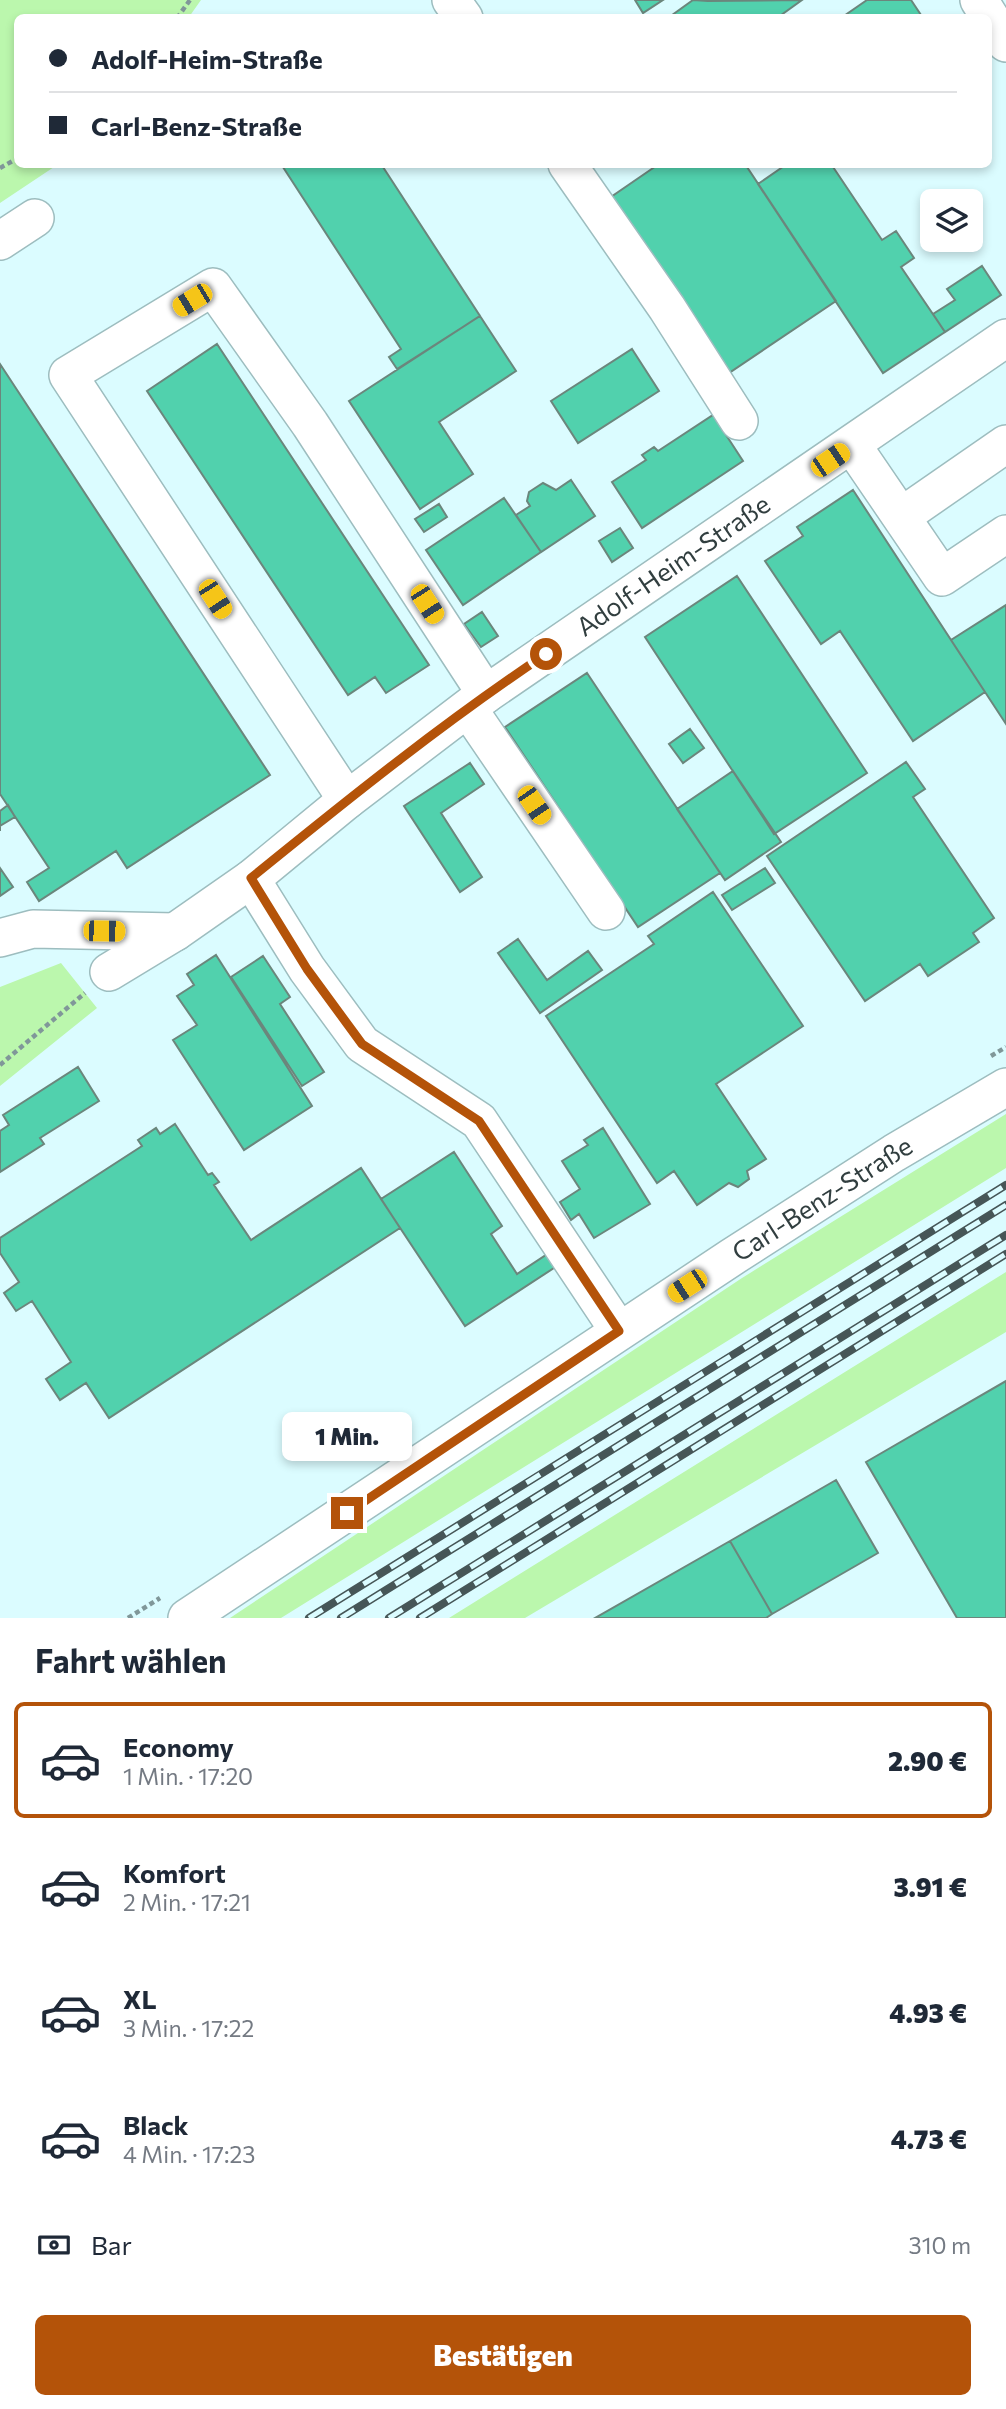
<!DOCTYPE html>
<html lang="de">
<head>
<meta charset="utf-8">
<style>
	:root { --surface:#fff; --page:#f6f6f7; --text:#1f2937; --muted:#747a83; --line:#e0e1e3; --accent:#b45309 }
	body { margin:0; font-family:Commissioner,sans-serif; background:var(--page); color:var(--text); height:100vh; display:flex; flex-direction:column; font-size:26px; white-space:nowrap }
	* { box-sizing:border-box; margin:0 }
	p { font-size:23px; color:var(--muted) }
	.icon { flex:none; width:38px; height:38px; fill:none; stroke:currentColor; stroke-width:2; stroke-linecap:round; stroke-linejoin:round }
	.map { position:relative; height:1618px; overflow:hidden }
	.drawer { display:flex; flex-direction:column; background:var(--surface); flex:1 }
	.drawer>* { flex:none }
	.banner { position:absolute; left:14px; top:14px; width:978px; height:154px; border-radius:10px; box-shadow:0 4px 10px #0003; display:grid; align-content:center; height:154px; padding:0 35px; background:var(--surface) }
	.tools { position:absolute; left:920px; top:189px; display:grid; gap:14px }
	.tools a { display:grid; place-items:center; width:63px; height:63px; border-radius:10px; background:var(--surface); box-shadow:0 4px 10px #0003; font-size:35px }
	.end { position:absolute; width:32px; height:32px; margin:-16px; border:9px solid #b45309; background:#fff; box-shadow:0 0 0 4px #fff }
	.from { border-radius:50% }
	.bubble { position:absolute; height:49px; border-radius:10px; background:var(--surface); box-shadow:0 4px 10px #0003; font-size:23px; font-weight:800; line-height:49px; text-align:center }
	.car { position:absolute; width:21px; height:42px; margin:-21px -10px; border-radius:9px; box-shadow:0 0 5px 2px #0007; background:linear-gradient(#f5c518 24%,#345 0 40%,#f5c518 0 76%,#345 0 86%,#f5c518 0) }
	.banner b { display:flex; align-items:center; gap:24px; height:66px; font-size:26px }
	.banner b+b { border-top:2px solid var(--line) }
	.banner i { width:18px; height:18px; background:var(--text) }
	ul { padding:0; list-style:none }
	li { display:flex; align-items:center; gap:21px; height:116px; margin:0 14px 10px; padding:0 21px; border:4px solid transparent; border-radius:10px }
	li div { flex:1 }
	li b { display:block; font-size:26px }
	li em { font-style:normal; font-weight:800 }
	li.on { border-color:var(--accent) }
	li>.icon { width:63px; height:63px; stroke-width:1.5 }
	h2 { padding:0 35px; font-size:32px; line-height:84px }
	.pay { display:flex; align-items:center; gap:18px; height:77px; padding:0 35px; font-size:26px }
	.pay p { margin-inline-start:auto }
	.primary-button { display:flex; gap:14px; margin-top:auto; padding:14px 35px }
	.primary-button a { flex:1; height:80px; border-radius:10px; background:var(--accent); color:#fff; font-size:28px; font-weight:800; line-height:80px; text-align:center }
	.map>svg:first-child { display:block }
	.green { fill:#bbf7ad }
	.building { fill:#51d1ad; stroke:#6b867c; stroke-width:2 }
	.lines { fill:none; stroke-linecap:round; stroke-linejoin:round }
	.minor-casing { stroke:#9dbdbf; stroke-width:40 }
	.path { stroke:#809799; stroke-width:4.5; stroke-dasharray:5 3.5; stroke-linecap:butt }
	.minor { stroke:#fff; stroke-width:37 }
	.rail-casing { stroke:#465657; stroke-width:8 }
	.rail { stroke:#dbfcff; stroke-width:5; stroke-dasharray:16; stroke-linecap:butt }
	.route { stroke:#b45309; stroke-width:9 }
	.labels { text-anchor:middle; stroke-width:5; stroke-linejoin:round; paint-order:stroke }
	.street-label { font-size:26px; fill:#313e3f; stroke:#dbfcff }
</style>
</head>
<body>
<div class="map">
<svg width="1006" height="1618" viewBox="0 0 1006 1618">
	<rect width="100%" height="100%" fill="#dbfcff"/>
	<path class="green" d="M0 0H201L189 17 18 18V164L57 165 0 203Z
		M61 963 97 1008 0 1086V987Z
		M1006 1114V1168L281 1618H230L742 1278Z
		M1006 1272V1332L525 1618H449Z"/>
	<path class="building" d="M635 0H663L643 13Z
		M693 0 708 1 802 0 777 18H668Z
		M867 0H911L923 18H841Z
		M281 164H381L480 316 397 369 389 357 401 349Z
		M659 164H745L836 301 726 375 608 199Z
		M787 164H831L882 240 896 231 914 258 901 267 945 332 883 373 758 184Z
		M982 266 1001 295 945 332 933 314 955 300 947 289Z
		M480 316 516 371 439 422 473 474 420 509 349 401Z
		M217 344 429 665 386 693 375 677 348 695 147 391Z
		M632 349 659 391 578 443 551 401Z
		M0 364 270 775 127 868 116 851 39 901 27 882 49 868 0 794Z
		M713 415 743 461 642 528 612 482 646 460 642 455 654 447 658 451Z
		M571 480 595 516 541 552 516 515 530 506 527 501 529 492 543 483 556 490Z
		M853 490 985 692 913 741 840 631 821 644 765 561 803 536 797 527Z
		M504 498 541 552 463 605 426 550Z
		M439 504 447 517 424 532 415 519Z
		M620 528 633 548 612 562 599 541Z
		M737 576 867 773 774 834 645 637Z
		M1006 605V724L951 640Z
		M482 612 498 636 481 647 464 624Z
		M587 673 720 873 638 927 505 727Z
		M690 729 704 748 683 763 669 744Z
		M906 762 925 789 913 797 994 918 973 933 979 942 928 976 920 964 865 1001 767 856Z
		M470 763 484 784 441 813 482 877 460 892 404 806Z
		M733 771 781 842 725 880 677 809Z
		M8 805 15 817 0 826V831V811Z
		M0 868 13 887 0 896Z
		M765 868 775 883 732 910 722 895Z
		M713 892 803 1026 716 1084 766 1159 747 1171 749 1179 738 1187 729 1183 697 1205 674 1171 657 1183 546 1016 654 944 648 936Z
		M518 939 547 980 588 951 602 970 540 1013 498 953Z
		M216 955 312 1106 244 1150 173 1040 197 1025 177 996 194 985 187 974Z
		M263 956 290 997 280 1004 324 1072 302 1086 231 977Z
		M78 1067 99 1101 40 1138 44 1144 0 1172V1131L9 1125 3 1115Z
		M175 1124 208 1175 212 1173 219 1182 214 1185 251 1240 361 1168 400 1228 109 1418 86 1383 60 1400 46 1379 71 1362 32 1301 16 1311 4 1293 19 1282 0 1253V1238L142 1146 138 1140 156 1128 160 1134Z
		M603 1128 650 1204 594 1238 579 1214 571 1220 560 1202 580 1189 562 1161 588 1145 584 1140Z
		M454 1152 502 1226 491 1234 517 1274 549 1253 557 1266 465 1326 381 1199Z
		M1006 1381V1618H957L866 1462Z
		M836 1480 878 1553 772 1614 730 1541Z
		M730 1541 772 1614 766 1618H595Z"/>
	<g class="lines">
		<defs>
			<g id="minor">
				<path d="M451 0 464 18"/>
				<path d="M979 0 1006 43"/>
				<path d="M567 164 667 308 739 421"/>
				<path d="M0 241 35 218"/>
				<path d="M852 445 942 577 1006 534"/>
				<path d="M902 516 1006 444"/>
				<path d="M469 710 606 911"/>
				<path d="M347 800 68 375 213 287 310 424 486 694"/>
				<path d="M251 879 307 969 362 1044 479 1121 619 1331"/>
				<path d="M0 938 33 929 175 932"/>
				<path id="s1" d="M109 972 175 932 251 879 347 800 486 694 1006 338"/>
				<path id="s2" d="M187 1618 732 1257 894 1153 1006 1087"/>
			</g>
		</defs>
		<use href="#minor" class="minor-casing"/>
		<path class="path" d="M177 18 190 0
			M0 168 18 158
			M991 1056 1006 1047
			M0 1065 85 993
			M128 1618 160 1598"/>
		<use href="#minor" class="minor"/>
		<defs>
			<path id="rail" d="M309 1618 1006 1185
				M341 1618 1006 1205
				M389 1618 1006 1235
				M420 1618 1006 1254"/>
		</defs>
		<use href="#rail" class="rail-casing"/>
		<use href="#rail" class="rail"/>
	</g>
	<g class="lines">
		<path class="route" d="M347 1513 619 1331 479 1121 362 1044 307 969 251 878C347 800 444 722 546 654"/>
	</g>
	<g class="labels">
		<g class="street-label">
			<text dy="9" stroke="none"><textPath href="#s1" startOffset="696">Adolf-Heim-Straße</textPath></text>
			<text dy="9" stroke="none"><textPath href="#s2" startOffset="761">Carl-Benz-Straße</textPath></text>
		</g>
	</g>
</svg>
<div class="tools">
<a><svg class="icon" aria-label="layers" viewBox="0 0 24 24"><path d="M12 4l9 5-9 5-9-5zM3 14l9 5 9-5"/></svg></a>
</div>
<i class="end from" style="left:546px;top:654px"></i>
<i class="end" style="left:347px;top:1513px"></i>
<div class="bubble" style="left:282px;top:1412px;width:130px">1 Min.</div>
<i class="car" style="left:192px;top:300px;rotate:239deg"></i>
<i class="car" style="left:830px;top:460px;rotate:56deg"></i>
<i class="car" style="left:215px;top:599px;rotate:147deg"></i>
<i class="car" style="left:427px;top:604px;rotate:147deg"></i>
<i class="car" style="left:534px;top:805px;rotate:146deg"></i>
<i class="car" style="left:104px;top:931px;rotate:91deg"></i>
<i class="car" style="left:687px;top:1286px;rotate:237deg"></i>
<div class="banner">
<b><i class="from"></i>Adolf-Heim-Straße</b>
<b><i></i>Carl-Benz-Straße</b>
</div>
</div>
<section class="drawer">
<h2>Fahrt wählen</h2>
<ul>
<li class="on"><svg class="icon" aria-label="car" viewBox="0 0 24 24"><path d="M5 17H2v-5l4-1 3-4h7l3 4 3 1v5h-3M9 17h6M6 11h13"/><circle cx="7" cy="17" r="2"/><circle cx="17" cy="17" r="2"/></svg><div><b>Economy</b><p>1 Min. · 17:20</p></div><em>2.90 €</em></li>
<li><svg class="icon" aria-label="car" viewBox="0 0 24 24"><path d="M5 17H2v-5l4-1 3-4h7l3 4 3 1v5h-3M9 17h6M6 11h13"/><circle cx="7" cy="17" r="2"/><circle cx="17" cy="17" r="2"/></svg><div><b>Komfort</b><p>2 Min. · 17:21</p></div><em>3.91 €</em></li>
<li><svg class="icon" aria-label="car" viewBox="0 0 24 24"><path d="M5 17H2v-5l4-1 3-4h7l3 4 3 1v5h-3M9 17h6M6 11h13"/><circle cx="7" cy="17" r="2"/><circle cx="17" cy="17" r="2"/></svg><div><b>XL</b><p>3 Min. · 17:22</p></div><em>4.93 €</em></li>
<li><svg class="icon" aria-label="car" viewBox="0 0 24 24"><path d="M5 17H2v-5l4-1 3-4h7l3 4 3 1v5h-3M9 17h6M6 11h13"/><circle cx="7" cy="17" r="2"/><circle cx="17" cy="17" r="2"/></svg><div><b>Black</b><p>4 Min. · 17:23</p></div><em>4.73 €</em></li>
</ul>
<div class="pay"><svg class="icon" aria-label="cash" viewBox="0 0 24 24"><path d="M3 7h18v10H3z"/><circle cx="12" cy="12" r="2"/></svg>Bar<p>310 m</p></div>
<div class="primary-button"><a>Bestätigen</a></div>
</section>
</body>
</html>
